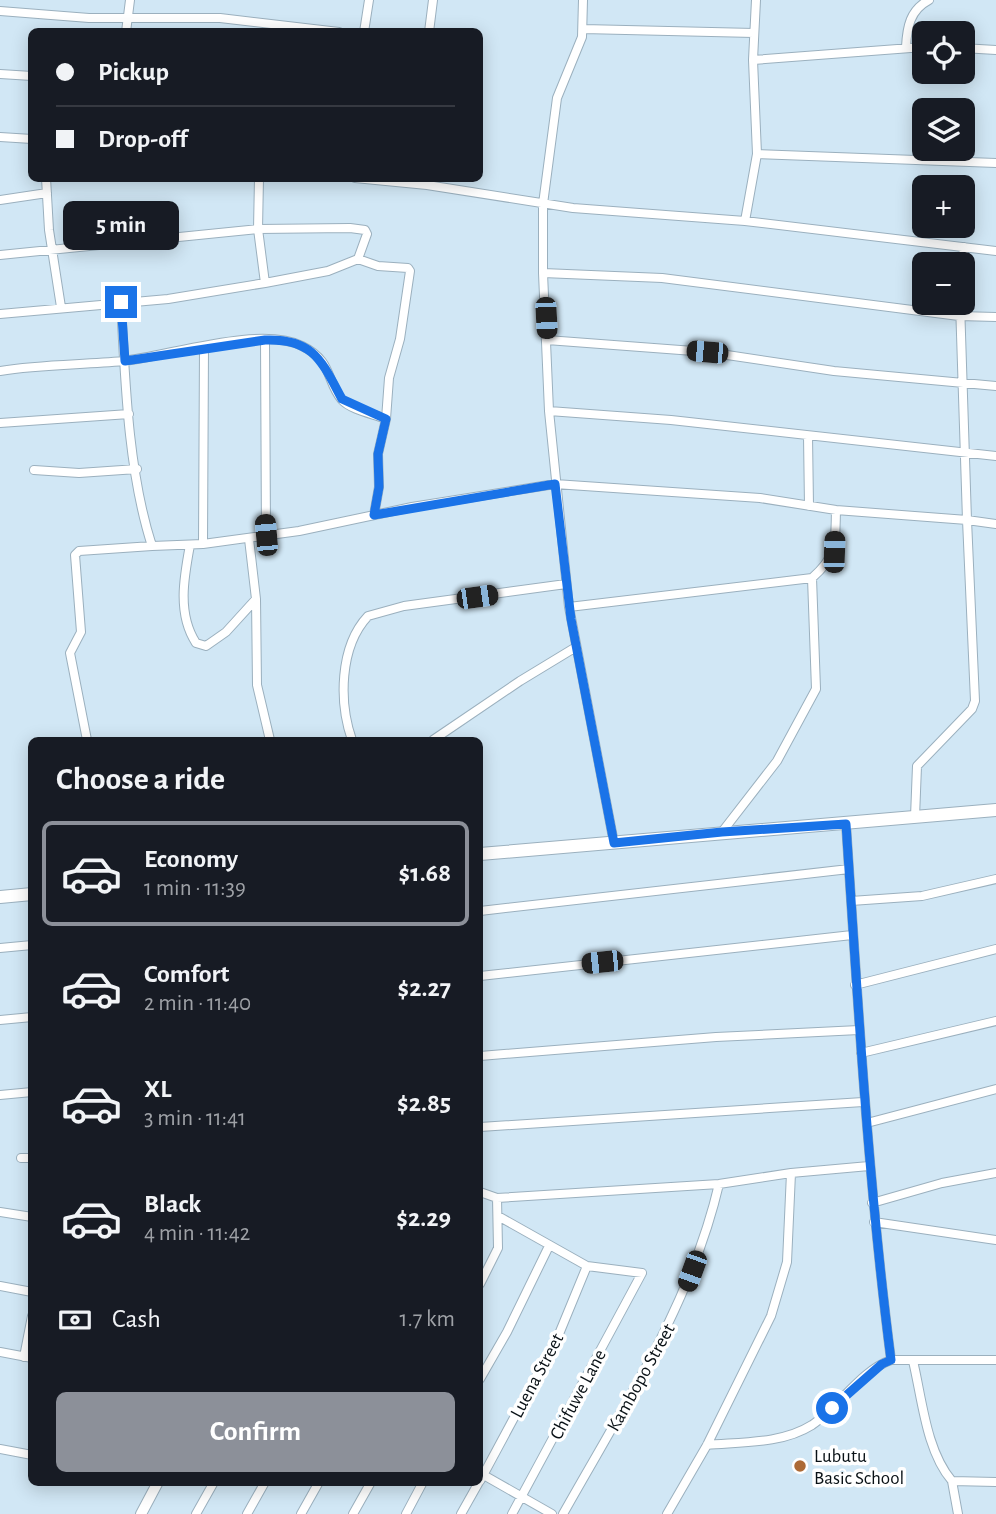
<!DOCTYPE html>
<html lang="en">
<head>
<meta charset="utf-8">
<style>
	:root { --surface:#171b24; --page:#20242c; --text:#f1f3f6; --muted:#9ea1a6; --line:#363941; --accent:#8c9099 }
	body { margin:0; font-family:"Alegreya Sans",sans-serif; background:var(--page); color:var(--text); height:100vh; display:flex; flex-direction:column; font-size:26px; white-space:nowrap }
	* { box-sizing:border-box; margin:0 }
	p { font-size:23px; color:var(--muted) }
	.icon { flex:none; width:38px; height:38px; fill:none; stroke:currentColor; stroke-width:2; stroke-linecap:round; stroke-linejoin:round }
	.map { position:relative; flex:1; overflow:hidden }
	.details { position:absolute; left:28px; top:737px; width:455px; height:749px; display:flex; flex-direction:column; background:var(--surface); border-radius:10px; box-shadow:0 4px 18px #0003 }
	.details>* { flex:none }
	.hud { position:absolute; left:28px; top:28px; width:455px; height:154px; border-radius:10px; box-shadow:0 4px 18px #0003; display:grid; align-content:center; height:154px; padding:0 28px; background:var(--surface) }
	.buttons { position:absolute; left:912px; top:21px; display:grid; gap:14px }
	.buttons a { display:grid; place-items:center; width:63px; height:63px; border-radius:10px; background:var(--surface); box-shadow:0 4px 18px #0003; font-size:35px }
	.end { position:absolute; width:32px; height:32px; margin:-16px; border:9px solid #1a73e8; background:#fff; box-shadow:0 0 0 4px #fff }
	.from { border-radius:50% }
	.bubble { position:absolute; height:49px; border-radius:10px; background:var(--surface); box-shadow:0 4px 18px #0003; font-size:23px; font-weight:700; line-height:49px; text-align:center }
	.car { position:absolute; width:21px; height:42px; margin:-21px -10px; border-radius:9px; box-shadow:0 0 5px 2px #0007; background:linear-gradient(#222 24%,#8ab4d8 0 40%,#222 0 76%,#8ab4d8 0 86%,#222 0) }
	.hud b { display:flex; align-items:center; gap:24px; height:66px; font-size:26px }
	.hud b+b { border-top:2px solid var(--line) }
	.hud i { width:18px; height:18px; background:var(--text) }
	ul { padding:0; list-style:none }
	li { display:flex; align-items:center; gap:21px; height:105px; margin:0 14px 10px; padding:0 14px; border:4px solid transparent; border-radius:10px }
	li div { flex:1 }
	li b { display:block; font-size:26px }
	li em { font-style:normal; font-weight:700 }
	li.active { border-color:var(--accent) }
	li>.icon { width:63px; height:63px; stroke-width:1.5 }
	h2 { padding:0 28px; font-size:32px; line-height:84px }
	.pay { display:flex; align-items:center; gap:18px; height:77px; padding:0 28px; font-size:26px }
	.pay p { margin-inline-start:auto }
	.primary-button { display:flex; gap:14px; margin-top:auto; padding:14px 28px }
	.primary-button a { flex:1; height:80px; border-radius:10px; background:var(--accent); color:#fff; font-size:28px; font-weight:700; line-height:80px; text-align:center }
	.map>svg:first-child { display:block }
	.lines { fill:none; stroke-linecap:round; stroke-linejoin:round }
	.street-casing { stroke:#9bb0be; stroke-width:10 }
	.secondary-casing { stroke:#9bb0be; stroke-width:12 }
	.primary-casing { stroke:#9bb0be; stroke-width:14 }
	.street { stroke:#fff; stroke-width:8 }
	.secondary { stroke:#fff; stroke-width:10 }
	.primary { stroke:#fff; stroke-width:12 }
	.route { stroke:#1a73e8; stroke-width:9 }
	.poi-dot { fill:#ac6a36; stroke:#fff; stroke-width:2.5 }
	.labels { text-anchor:middle; stroke-width:7; stroke-linejoin:round; paint-order:stroke }
	.street-label { font-size:19px; fill:#091116; stroke:#fff }
	.poi-label { font-size:19px; fill:#091116; stroke:#fff; text-anchor:start }
</style>
</head>
<body>
<div class="map">
<svg width="996" height="1514" viewBox="0 0 996 1514">
	<rect width="100%" height="100%" fill="#d1e7f5"/>
	<g class="lines">
		<defs>
			<path id="street" d="M583 0 582 37 557 98 543 204V273L549 411 569 607 614 843
				M0 11 89 18H220L339 32
				M583 29 754 33
				M126 32 130 0
				M364 32 369 0
				M429 32 433 0
				M906 47C907 27 910 10 929 0
				M962 48 996 50
				M753 60 924 47
				M0 74 32 76
				M0 137 32 139
				M757 154 996 163
				M46 178 49 230 61 307
				M259 178 258 229 350 228 365 230 367 234 358 259 328 271 265 283
				M355 178 427 185 573 208 745 221 996 251
				M0 200 47 193
				M745 221 757 154 753 60 756 0
				M0 255 258 229 265 283 168 299 0 314
				M358 259 378 266 408 268 410 271 400 339 389 378 386 419 378 454 379 487 374 515
				M962 268 964 247
				M543 273 662 278 959 316 996 317
				M121 302C125 379 128 472 152 546L203 544 204 347
				M960 303 967 520 996 524
				M265 340 266 535
				M547 340 707 352 834 371 996 386
				M0 371C41 364 82 365 123 361 169 356 260 325 302 346 333 361 326 381 342 400 351 410 374 414 386 419
				M549 411 671 420 996 456
				M0 423 129 414
				M808 436 809 506
				M34 470 79 473 137 469
				M203 544 299 531 412 507 555 484 760 498 836 510 967 520 975 701 972 709 917 766 915 817
				M190 545C184 577 177 614 196 643L206 646 226 632 256 599 249 539
				M256 599 257 685 270 740
				M569 607 812 578C838 555 835 544 836 510
				M87 740 70 653 81 632 75 555 79 551 152 546
				M352 740C339 703 339 647 368 616L404 606 566 584
				M433 740 520 681 576 647
				M722 832 777 761 816 689 812 578
				M851 901 922 896 996 879
				M480 911 849 869
				M0 948 32 945
				M480 976 852 935
				M855 985 996 949
				M0 1020 32 1017
				M861 1053 996 1021
				M480 1056 716 1037 859 1030
				M0 1095 32 1092
				M867 1123 996 1089
				M480 1127 863 1102
				M21 1158H32
				M480 1192 497 1198 719 1184 791 1173
				M872 1203 942 1183 996 1173
				M0 1212 32 1217
				M498 1216 587 1266 642 1273 512 1514
				M874 1222 996 1240
				M480 1284 498 1248 497 1198
				M0 1286 32 1292
				M0 1352 32 1358
				M24 1357 32 1316
				M891 1360H996
				M913 1361C922 1398 926 1451 952 1481L996 1482
				M480 1379 507 1332 549 1246
				M707 1445C741 1442 782 1444 812 1425 839 1407 860 1371 891 1360 868 1182 858 1003 846 824
				M0 1449 32 1455
				M480 1473 552 1514
				M480 1481 559 1334 587 1266
				M952 1481 958 1514
				M196 1514 214 1482
				M247 1514 265 1482
				M301 1514 319 1482
				M353 1514 371 1482
				M406 1514 423 1482
				M461 1514 479 1482
				M563 1514C623 1407 691 1304 719 1184
				M667 1514 707 1445 771 1316 787 1262 791 1173 869 1166"/>
			<path id="secondary" d="M141 1514 158 1482"/>
			<path id="primary" d="M480 854 996 810
				M0 897 32 894"/>
		</defs>
		<use href="#street" class="street-casing"/>
		<use href="#secondary" class="secondary-casing"/>
		<use href="#primary" class="primary-casing"/>
		<use href="#street" class="street"/>
		<use href="#secondary" class="secondary"/>
		<use href="#primary" class="primary"/>
	</g>
	<g class="lines">
		<path class="route" d="M121 302 125 361 265 340C314 338 322 362 342 399L386 419 378 454 379 487 374 515 555 484 571 619 614 843 722 832 846 824C858 1003 868 1182 891 1360L882 1364 832 1408"/>
	</g>
	<circle class="poi-dot" cx="800" cy="1466" r="7"/>
	<g class="labels">
		<g class="street-label">
			<text transform="translate(536 1375) rotate(-62)" y="7">Luena Street</text>
			<text transform="translate(640 1377) rotate(-61)" y="7">Kambopo Street</text>
			<text transform="translate(577 1394) rotate(-62)" y="7">Chifuwe Lane</text>
		</g>
		<g class="poi-label">
			<text x="814" y="1462">Lubutu<tspan x="814" dy="22">Basic School</tspan></text>
		</g>
	</g>
</svg>
<div class="buttons">
<a><svg class="icon" aria-label="locate" viewBox="0 0 24 24"><circle cx="12" cy="12" r="6"/><path d="M12 2v4M12 18v4M2 12h4M18 12h4"/></svg></a>
<a><svg class="icon" aria-label="layers" viewBox="0 0 24 24"><path d="M12 4l9 5-9 5-9-5zM3 14l9 5 9-5"/></svg></a>
<a>+</a>
<a>−</a>
</div>
<i class="end from" style="left:832px;top:1408px"></i>
<i class="end" style="left:121px;top:302px"></i>
<div class="bubble" style="left:63px;top:201px;width:116px">5 min</div>
<i class="car" style="left:546px;top:318px;rotate:177deg"></i>
<i class="car" style="left:707px;top:352px;rotate:275deg"></i>
<i class="car" style="left:266px;top:535px;rotate:355deg"></i>
<i class="car" style="left:834px;top:552px;rotate:2deg"></i>
<i class="car" style="left:477px;top:597px;rotate:82deg"></i>
<i class="car" style="left:602px;top:962px;rotate:264deg"></i>
<i class="car" style="left:692px;top:1271px;rotate:200deg"></i>
<div class="hud">
<b><i class="from"></i>Pickup</b>
<b><i></i>Drop-off</b>
</div>
<section class="details">
<h2>Choose a ride</h2>
<ul>
<li class="active"><svg class="icon" aria-label="car" viewBox="0 0 24 24"><path d="M5 17H2v-5l4-1 3-4h7l3 4 3 1v5h-3M9 17h6M6 11h13"/><circle cx="7" cy="17" r="2"/><circle cx="17" cy="17" r="2"/></svg><div><b>Economy</b><p>1 min · 11:39</p></div><em>$1.68</em></li>
<li><svg class="icon" aria-label="car" viewBox="0 0 24 24"><path d="M5 17H2v-5l4-1 3-4h7l3 4 3 1v5h-3M9 17h6M6 11h13"/><circle cx="7" cy="17" r="2"/><circle cx="17" cy="17" r="2"/></svg><div><b>Comfort</b><p>2 min · 11:40</p></div><em>$2.27</em></li>
<li><svg class="icon" aria-label="car" viewBox="0 0 24 24"><path d="M5 17H2v-5l4-1 3-4h7l3 4 3 1v5h-3M9 17h6M6 11h13"/><circle cx="7" cy="17" r="2"/><circle cx="17" cy="17" r="2"/></svg><div><b>XL</b><p>3 min · 11:41</p></div><em>$2.85</em></li>
<li><svg class="icon" aria-label="car" viewBox="0 0 24 24"><path d="M5 17H2v-5l4-1 3-4h7l3 4 3 1v5h-3M9 17h6M6 11h13"/><circle cx="7" cy="17" r="2"/><circle cx="17" cy="17" r="2"/></svg><div><b>Black</b><p>4 min · 11:42</p></div><em>$2.29</em></li>
</ul>
<div class="pay"><svg class="icon" aria-label="cash" viewBox="0 0 24 24"><path d="M3 7h18v10H3z"/><circle cx="12" cy="12" r="2"/></svg>Cash<p>1.7 km</p></div>
<div class="primary-button"><a>Confirm</a></div>
</section>
</div>
</body>
</html>
